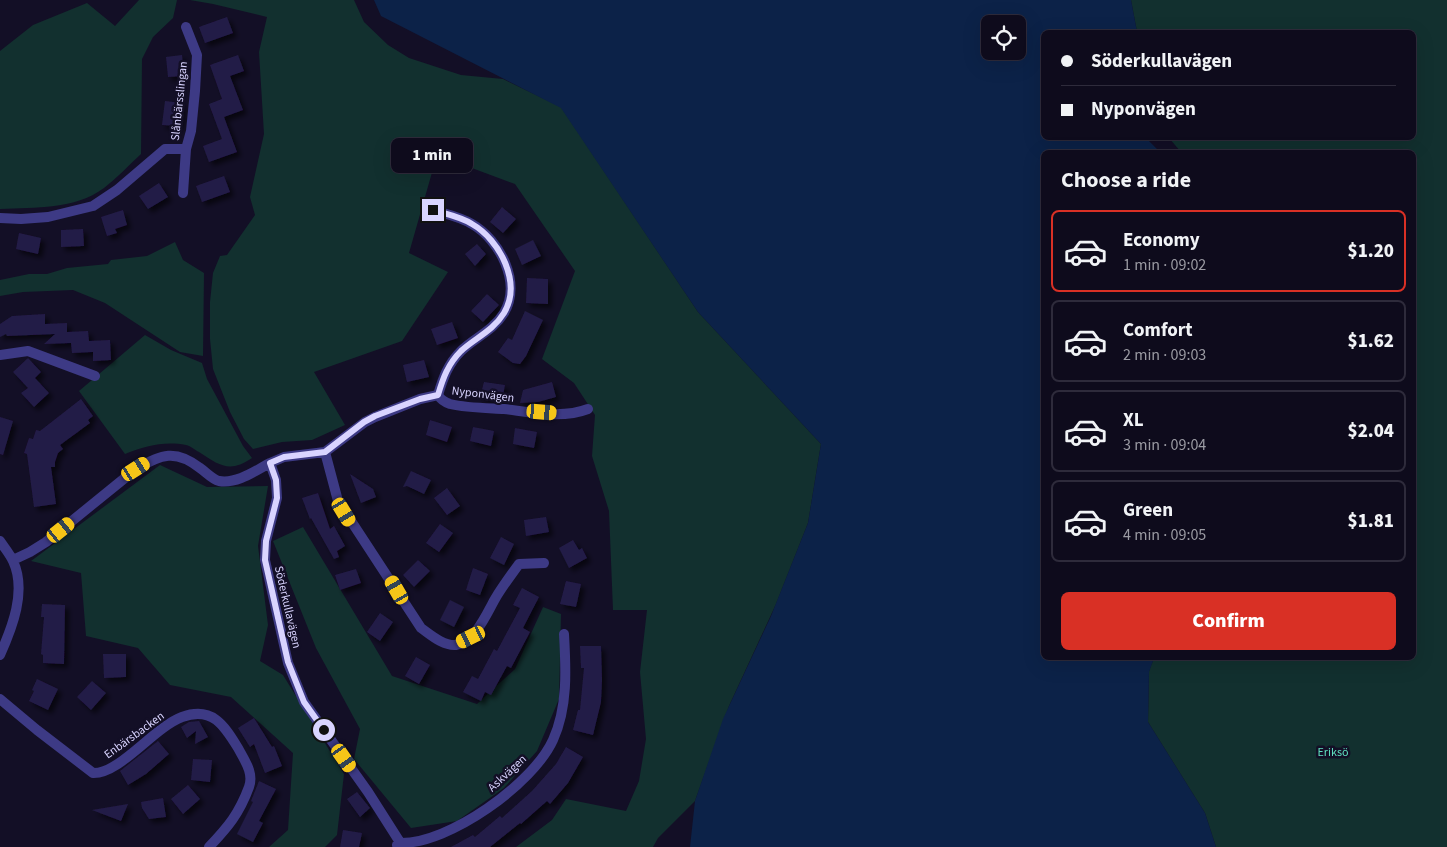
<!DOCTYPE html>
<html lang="en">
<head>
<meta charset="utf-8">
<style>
	:root { --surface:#0e0b1c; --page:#1c1929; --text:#f1f3f6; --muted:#9b9ba3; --line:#2e2b3b; --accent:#d93025 }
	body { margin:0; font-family:"Source Sans 3",sans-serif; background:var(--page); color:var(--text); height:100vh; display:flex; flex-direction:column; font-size:19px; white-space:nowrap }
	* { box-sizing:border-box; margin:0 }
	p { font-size:16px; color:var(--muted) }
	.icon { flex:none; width:28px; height:28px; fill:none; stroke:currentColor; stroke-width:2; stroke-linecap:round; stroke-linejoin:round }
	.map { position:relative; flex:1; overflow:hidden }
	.panel { position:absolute; left:1041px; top:150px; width:375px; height:510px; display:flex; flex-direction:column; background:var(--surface); border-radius:8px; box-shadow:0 5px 20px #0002,0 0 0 1px var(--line) }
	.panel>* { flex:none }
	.hud { position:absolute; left:1041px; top:30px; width:375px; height:110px; border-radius:8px; box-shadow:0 5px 20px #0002,0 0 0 1px var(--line); display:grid; align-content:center; height:110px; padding:0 20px; background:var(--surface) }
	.buttons { position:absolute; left:981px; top:15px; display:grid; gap:10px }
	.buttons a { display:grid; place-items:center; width:45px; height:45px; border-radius:8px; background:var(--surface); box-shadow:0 5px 20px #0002,0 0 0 1px var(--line); font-size:25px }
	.end { position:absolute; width:22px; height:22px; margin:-11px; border:6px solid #d9d4ff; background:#111; box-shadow:0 0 0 2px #111 }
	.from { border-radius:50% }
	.bubble { position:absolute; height:35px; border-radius:8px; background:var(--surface); box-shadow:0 5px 20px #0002,0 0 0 1px var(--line); font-size:16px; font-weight:800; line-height:35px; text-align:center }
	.car { position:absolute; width:15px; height:30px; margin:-15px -8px; border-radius:6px; box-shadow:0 0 4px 1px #0007; background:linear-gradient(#f5c518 24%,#345 0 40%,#f5c518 0 76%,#345 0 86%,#f5c518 0) }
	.hud b { display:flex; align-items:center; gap:18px; height:48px; font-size:19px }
	.hud b+b { border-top:1px solid var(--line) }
	.hud i { width:12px; height:12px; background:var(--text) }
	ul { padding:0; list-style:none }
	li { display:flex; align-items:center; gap:15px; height:82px; margin:0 10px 8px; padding:0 10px; border:2px solid var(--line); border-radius:8px }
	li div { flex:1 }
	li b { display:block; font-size:19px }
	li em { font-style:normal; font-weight:800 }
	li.on { border-color:var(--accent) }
	li>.icon { width:45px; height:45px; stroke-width:1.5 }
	h2 { padding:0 20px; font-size:22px; line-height:60px }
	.primary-button { display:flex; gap:10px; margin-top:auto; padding:10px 20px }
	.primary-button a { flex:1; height:58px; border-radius:8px; background:var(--accent); color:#fff; font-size:20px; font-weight:800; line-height:58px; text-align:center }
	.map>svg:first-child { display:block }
	.green { fill:#12302f }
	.water { fill:#0c2248; fill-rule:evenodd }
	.building { fill:#241b47; filter:url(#shadow) }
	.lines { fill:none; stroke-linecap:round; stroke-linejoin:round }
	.street { stroke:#3d3a85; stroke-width:10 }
	.route { stroke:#d9d4ff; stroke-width:6 }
	.labels { text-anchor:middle; stroke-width:5; stroke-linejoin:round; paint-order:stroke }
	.street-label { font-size:12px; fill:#d9d4ff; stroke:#130f26 }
	.park-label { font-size:12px; fill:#5fe0c0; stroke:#130f26 }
</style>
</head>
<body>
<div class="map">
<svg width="1447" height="847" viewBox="0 0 1447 847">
	<defs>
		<filter id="shadow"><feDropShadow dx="4" dy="4" stdDeviation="2.5" flood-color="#0009"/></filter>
	</defs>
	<rect width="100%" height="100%" fill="#130f26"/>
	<path class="green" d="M139 0H177L173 18 153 37 142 59 141 154C129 165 117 178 104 188 74 210 36 207 0 209V51L33 25 87 3 115 26Z
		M190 0H354L364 22 388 45 409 58 461 75 503 79 561 107 698 312 821 444 808 523 776 604 729 706 695 801 658 838 653 847H516L552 820 566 799 626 811 639 781 646 739 640 672 647 610H613L609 511 592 456 595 415 574 383 542 359 575 271 515 184 437 155 409 253 448 272 402 341 314 372 345 425 312 440 282 442 253 449 244 439 230 412 213 369 210 339V302L213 273 220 256 227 255 255 215 250 197 264 134 259 52 267 17 213 4Z
		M1131 0H1447V847H1216L1205 813 1148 722 1149 671 1154 658H1414V152H1181L1169 138H1414V32H1137Z
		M175 242 183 260 204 273 203 356 180 352 105 303 73 290 23 292 0 296V280L29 274H47L67 268 108 264 111 260 147 256Z
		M145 335 171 350 202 363 207 379 243 446 252 458C230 473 220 466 199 452 195 450 191 446 186 445 164 441 145 446 125 454L79 391Z
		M160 465 207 487 268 486 258 546 268 625 260 661 283 675 344 774 337 835 325 847H269L288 830 293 753 231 697 170 685 138 648 86 636 81 573 31 561Z
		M303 527 392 676 477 704 515 669 543 607 561 614 559 699 537 751 504 788 457 821 411 828 354 759 360 729 316 648 273 541Z"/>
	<path class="water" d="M374 0H1131L1137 32H1044V138H1146L1160 152H1044V658H1154L1149 672 1148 722 1205 813 1216 847H690L695 801 723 719 771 616 808 523 821 444 698 312 561 108 381 16ZM990 24H1018V51H990Z"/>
	<path class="building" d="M227 17 233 33 205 43 199 27Z
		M182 55 184 76 168 77 166 57Z
		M238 55 244 71 230 76 243 110 224 117 237 152 209 162 203 146 222 139 209 104 222 99 210 65Z
		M165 101 182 103 179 126 162 125Z
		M224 176 230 192 202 202 196 186Z
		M159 183 168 197 148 209 139 196Z
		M502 207 516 219 503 233 490 222Z
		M123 210 127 225 115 229 117 233 107 236 101 217Z
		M83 229 84 246 61 247V230Z
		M19 233 41 238 38 254 16 249Z
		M533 240 541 256 522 265 515 249Z
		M477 244 486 254 475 266 465 254Z
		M527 278 548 279V304L526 303Z
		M487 294 499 305 483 322 471 311Z
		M525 311 543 320 526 356 520 364 513 363 498 352 508 338 512 340Z
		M45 314V324L67 323V332L88 331 89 341 110 340 111 360 93 361V352L72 353 71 343 44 344 55 334 7 336 6 334 0 337V324L12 316Z
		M452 322 458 338 437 345 431 329Z
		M28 358 41 372 35 378 49 393 34 407 21 393 28 388 13 372Z
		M424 360 429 377 407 382 403 365Z
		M484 382 505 385 502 401 480 397Z
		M552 382 556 397 538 402 520 403 523 390Z
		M81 399 93 416 88 420 90 423 60 445 63 449 58 453 55 462V467H51L56 504 34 507 27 454 24 453 29 438 33 439 36 430 40 431Z
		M0 417 13 421 3 455 0 454Z
		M430 420 452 427 447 442 426 435Z
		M473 427 494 431 491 446 470 441Z
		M515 428 537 432 534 448 513 444Z
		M411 471 431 480 424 494 407 486 403 487Z
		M350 474 373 489 376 497 361 503Z
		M447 488 460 506 447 515 434 498Z
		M318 493 330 529 334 526 345 546 337 551 339 557 334 559 311 518 310 519 302 498Z
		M546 517 549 532 526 536 524 520Z
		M440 524 453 533 439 552 426 543Z
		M501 537 514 544 504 565 490 558Z
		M573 540 579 550 582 548 587 558 569 568 559 548Z
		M418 560 430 571 414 587 403 575Z
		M473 568 488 574 480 595 466 590Z
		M356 569 361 583 340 590 335 575Z
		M566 581 581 584 576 607 560 604Z
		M522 588 539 597 523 628 530 632 511 668 507 666 491 695 485 692 481 701 463 692 472 676 478 679 494 649 497 651 520 608 513 605Z
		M450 600 464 607 454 627 440 620Z
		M42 604 65 605 64 664 43 663V655L41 654 44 617H41Z
		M380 613 393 622 380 641 367 632Z
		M580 646H601L602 680 601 702 593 735 573 730 578 710H580L584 668H581Z
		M103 654H126V677L104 678Z
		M416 657 430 665 419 684 405 676Z
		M37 679 58 689 48 710 29 701 34 691 32 690Z
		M92 681 106 693 91 710 77 697Z
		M254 718 272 747 274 746 282 766 265 773 254 744 250 747 238 728Z
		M199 721 208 737 195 744 196 731 187 738 181 727 189 722Z
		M158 741 169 754 146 774 128 785 120 771Z
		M566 747 583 757 568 783 550 804 547 801 521 824 520 823 490 847H451L473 835 475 837 500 816 502 818 532 791 556 764Z
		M193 759 212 760 210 782 191 780Z
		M259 781 276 789 259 821 263 823 253 842 237 834 253 802 251 801Z
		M188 785 200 799 183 814 171 799Z
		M357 792 370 808 360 817 347 799Z
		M163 798 166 817 149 819 142 808 141 802Z
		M128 804 121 821 92 810Z
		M343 830 362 833 359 847H340Z"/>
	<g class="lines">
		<path class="street" d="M183 193 186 149 191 131 195 91 197 55 186 27
			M433 210C446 214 461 217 472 224 500 240 522 283 504 313 493 331 474 338 461 351 448 364 443 378 438 395 441 400 444 402 450 404 467 408 486 408 504 409 530 412 562 419 588 409
			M0 218 21 219 48 217 93 206 117 190 165 149H186
			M0 355 28 351 95 376
			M325 452 338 501 421 628C431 635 443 646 456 645 475 642 487 613 495 599 502 587 511 575 519 564L544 563
			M270 463 284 457 325 452 365 422 375 417 420 399 438 395
			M0 541C4 547 10 554 13 561 27 591 12 628 0 655
			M13 560 30 552 46 542 136 469C161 454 176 449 200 468 206 472 212 479 219 481 237 484 255 471 270 463L276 480 277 498 266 541 265 560 288 663 304 702 368 792 403 847
			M0 699 37 730 93 773C120 774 153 728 182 717 212 706 224 725 238 748 245 761 254 773 249 787 239 814 228 827 209 847
			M397 845 400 843C449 844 533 784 553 740 568 707 566 669 564 634"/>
	</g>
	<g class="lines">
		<path class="route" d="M324 730 304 702 288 662 265 560 266 541 277 498 276 480 270 463 284 457 325 452 364 422 375 416 420 399 438 395C443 378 448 364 461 351 475 338 493 331 504 313 522 283 500 240 472 224 461 217 446 214 433 210"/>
	</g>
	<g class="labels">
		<g class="street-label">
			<text transform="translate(179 101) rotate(-84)" y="4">Slånbärsslingan</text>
			<text transform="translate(483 394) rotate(7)" y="4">Nyponvägen</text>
			<text transform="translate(288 607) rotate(77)" y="4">Söderkullavägen</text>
			<text transform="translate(134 735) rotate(-36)" y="4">Enbärsbacken</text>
			<text transform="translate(507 773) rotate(-43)" y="4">Askvägen</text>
		</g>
		<g class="park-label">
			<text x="1333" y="756">Eriksö</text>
		</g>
	</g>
</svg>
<div class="buttons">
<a><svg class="icon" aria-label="locate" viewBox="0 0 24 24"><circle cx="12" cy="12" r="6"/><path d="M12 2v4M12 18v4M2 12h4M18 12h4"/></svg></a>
</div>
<i class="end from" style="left:324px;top:730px"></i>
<i class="end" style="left:433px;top:210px"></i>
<div class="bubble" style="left:391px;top:138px;width:82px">1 min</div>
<i class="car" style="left:542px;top:412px;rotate:95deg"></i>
<i class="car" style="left:136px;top:469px;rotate:58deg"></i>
<i class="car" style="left:344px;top:512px;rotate:149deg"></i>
<i class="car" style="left:61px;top:530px;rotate:51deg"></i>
<i class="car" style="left:397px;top:590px;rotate:330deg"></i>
<i class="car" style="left:471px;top:637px;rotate:244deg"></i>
<i class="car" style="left:344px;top:758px;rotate:145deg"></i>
<div class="hud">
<b><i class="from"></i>Söderkullavägen</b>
<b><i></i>Nyponvägen</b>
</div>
<section class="panel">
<h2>Choose a ride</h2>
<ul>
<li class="on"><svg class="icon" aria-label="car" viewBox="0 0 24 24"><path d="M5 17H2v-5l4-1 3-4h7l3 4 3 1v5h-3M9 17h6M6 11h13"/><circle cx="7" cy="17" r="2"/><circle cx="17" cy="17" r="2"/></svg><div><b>Economy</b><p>1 min · 09:02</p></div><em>$1.20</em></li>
<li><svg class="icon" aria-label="car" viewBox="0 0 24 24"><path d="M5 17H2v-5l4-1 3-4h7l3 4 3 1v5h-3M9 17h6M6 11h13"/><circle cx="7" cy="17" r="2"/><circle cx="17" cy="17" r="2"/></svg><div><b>Comfort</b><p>2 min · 09:03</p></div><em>$1.62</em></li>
<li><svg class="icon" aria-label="car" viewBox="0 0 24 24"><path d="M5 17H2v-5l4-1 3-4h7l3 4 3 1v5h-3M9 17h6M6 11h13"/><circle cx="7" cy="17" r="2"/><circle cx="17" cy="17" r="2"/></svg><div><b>XL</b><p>3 min · 09:04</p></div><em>$2.04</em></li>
<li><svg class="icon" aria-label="car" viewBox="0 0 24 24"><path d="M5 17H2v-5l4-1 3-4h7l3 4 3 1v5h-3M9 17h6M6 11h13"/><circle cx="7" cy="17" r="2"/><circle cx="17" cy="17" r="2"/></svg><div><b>Green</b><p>4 min · 09:05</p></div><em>$1.81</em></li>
</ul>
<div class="primary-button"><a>Confirm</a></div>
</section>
</div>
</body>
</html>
